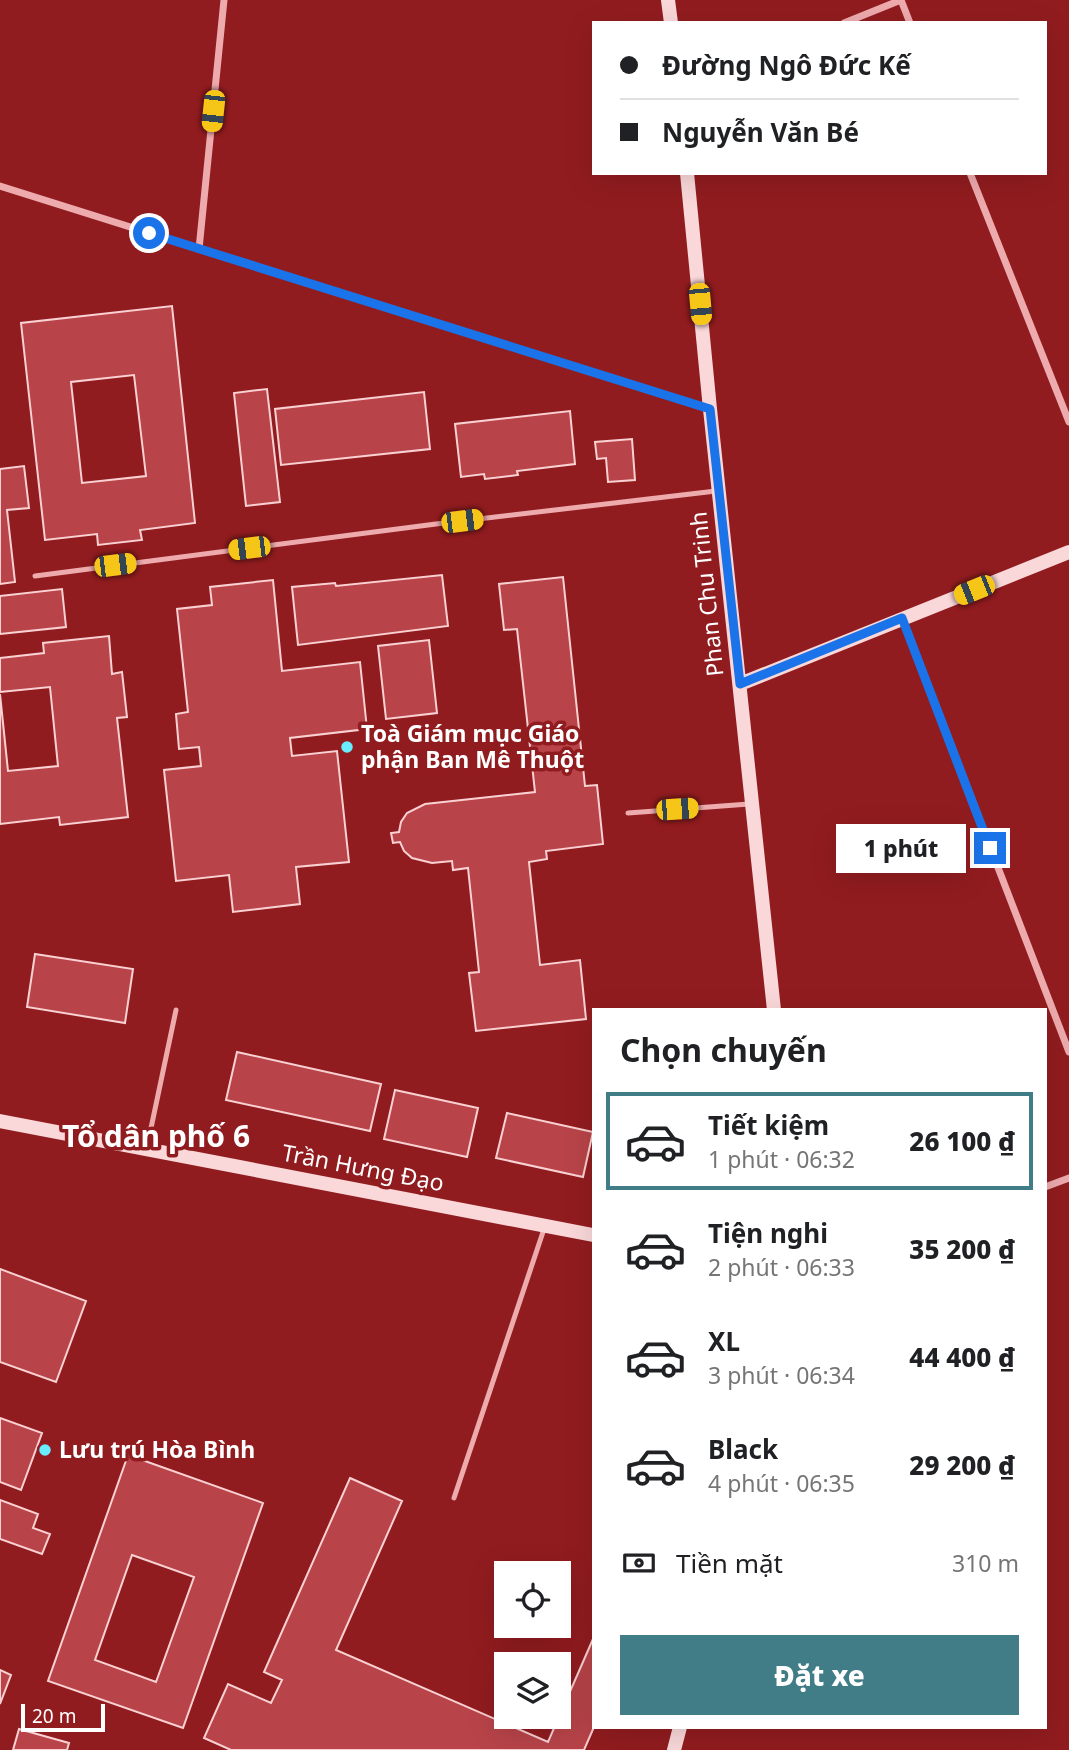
<!DOCTYPE html>
<html lang="vi">
<head>
<meta charset="utf-8">
<style>
	:root { --surface:#fff; --page:#f2f2f2; --text:#202124; --muted:#757577; --line:#e0e0e0; --accent:#417d86 }
	body { margin:0; font-family:"Noto Sans",sans-serif; background:var(--page); color:var(--text); height:100vh; display:flex; flex-direction:column; font-size:26px; white-space:nowrap }
	* { box-sizing:border-box; margin:0 }
	p { font-size:23px; color:var(--muted) }
	.icon { flex:none; width:38px; height:38px; fill:none; stroke:currentColor; stroke-width:2; stroke-linecap:round; stroke-linejoin:round }
	.map { position:relative; flex:1; overflow:hidden }
	.details { position:absolute; left:592px; top:1008px; width:455px; height:721px; display:flex; flex-direction:column; background:var(--surface); border-radius:0px; box-shadow:0 7px 28px #0002 }
	.details>* { flex:none }
	.banner { position:absolute; left:592px; top:21px; width:455px; height:154px; border-radius:0px; box-shadow:0 7px 28px #0002; display:grid; align-content:center; height:154px; padding:0 28px; background:var(--surface) }
	.tools { position:absolute; left:494px; top:1561px; display:grid; gap:14px }
	.tools a { display:grid; place-items:center; width:77px; height:77px; border-radius:0px; background:var(--surface); box-shadow:0 7px 28px #0002; font-size:35px }
	.scale { position:absolute; left:21px; bottom:18px; width:84px; box-sizing:border-box; padding-left:7px; border:4px solid #fff; border-top:0; font-size:19px; line-height:24px; white-space:nowrap; color:#fff; -webkit-text-stroke:5px #911c1f; paint-order:stroke }
	.end { position:absolute; width:32px; height:32px; margin:-16px; border:9px solid #1a73e8; background:#fff; box-shadow:0 0 0 4px #fff }
	.from { border-radius:50% }
	.bubble { position:absolute; height:49px; border-radius:0px; background:var(--surface); box-shadow:0 7px 28px #0002; font-size:23px; font-weight:800; line-height:49px; text-align:center }
	.car { position:absolute; width:21px; height:42px; margin:-21px -10px; border-radius:9px; box-shadow:0 0 5px 2px #0007; background:linear-gradient(#f5c518 24%,#345 0 40%,#f5c518 0 76%,#345 0 86%,#f5c518 0) }
	.banner b { display:flex; align-items:center; gap:24px; height:66px; font-size:26px }
	.banner b+b { border-top:2px solid var(--line) }
	.banner i { width:18px; height:18px; background:var(--text) }
	ul { padding:0; list-style:none }
	li { display:flex; align-items:center; gap:21px; height:98px; margin:0 14px 10px; padding:0 14px; border:4px solid transparent; border-radius:0px }
	li div { flex:1 }
	li b { display:block; font-size:26px }
	li em { font-style:normal; font-weight:800 }
	li.current { border-color:var(--accent) }
	li>.icon { width:63px; height:63px; stroke-width:1.5 }
	h2 { padding:0 28px; font-size:32px; line-height:84px }
	.pay { display:flex; align-items:center; gap:18px; height:77px; padding:0 28px; font-size:26px }
	.pay p { margin-inline-start:auto }
	.primary-button { display:flex; gap:14px; margin-top:auto; padding:14px 28px }
	.primary-button a { flex:1; height:80px; border-radius:0px; background:var(--accent); color:#fff; font-size:28px; font-weight:800; line-height:80px; text-align:center }
	.map>svg:first-child { display:block }
	.building { fill:#b84449; stroke:#fad1d3; stroke-width:2; fill-rule:evenodd }
	.lines { fill:none; stroke-linecap:round; stroke-linejoin:round }
	.lane { stroke:#eeabae; stroke-width:5 }
	.street { stroke:#eeabae; stroke-width:7 }
	.secondary { stroke:#fad8d9; stroke-width:14 }
	.route { stroke:#1a73e8; stroke-width:9 }
	.poi-dot { fill:#69edfe; stroke:#911c1f; stroke-width:2.5 }
	.labels { text-anchor:middle; stroke-width:7; stroke-linejoin:round; paint-order:stroke }
	.street-label { font-size:23px; fill:#fff; stroke:#911c1f }
	.poi-label { font-size:23px; font-weight:bold; fill:#fff; stroke:#911c1f; text-anchor:start }
	.district-label { font-size:30px; font-weight:bold; fill:#fff; stroke:#911c1f }
</style>
</head>
<body>
<div class="map">
<svg width="1069" height="1750" viewBox="0 0 1069 1750">
	<rect width="100%" height="100%" fill="#911c1f"/>
	<path class="building" d="M172 306 195 523 140 530 142 540 98 545 97 534 45 540 21 323ZM134 375 146 476 82 483 71 382Z
		M267 389 280 502 246 506 234 393Z
		M424 392 430 449 281 465 275 409Z
		M570 411 575 464 517 471 518 475 485 479 484 474 461 477 455 424Z
		M632 439 635 480 608 482 606 458 597 459 595 442Z
		M24 466 29 508 7 510 15 582 0 584V469Z
		M442 575 448 626 298 645 292 587 335 583 336 586Z
		M563 577 585 786 597 785 603 844 546 851 547 859 529 862 540 965 580 960 586 1019 476 1031 469 973 479 972 468 868 453 870 452 861 432 863 412 858 404 851 400 842 393 843 391 833 399 832 401 822 407 813 425 804 535 792 517 629 504 630 499 584Z
		M273 580 282 671 360 662 367 729 290 738 292 756 337 751 349 862 296 867 300 904 233 912 229 875 176 881 164 770 201 766 199 747 179 749 176 714 188 712 177 609 212 605 210 587Z
		M62 589 66 627 0 634V596Z
		M109 636 112 674 122 672 127 717 117 718 128 817 60 825 59 817 0 824V694L8 771 58 766 50 687 0 692V658L44 653 43 643Z
		M429 640 437 713 386 719 378 646Z
		M35 954 133 969 125 1023 27 1007Z
		M237 1052 381 1084 370 1131 226 1100Z
		M395 1090 478 1108 467 1157 384 1139Z
		M507 1113 593 1132 583 1177 496 1158Z
		M0 1269 86 1301 56 1382 0 1362Z
		M0 1418 42 1433 21 1490 0 1482Z
		M128 1455 263 1503 183 1728 48 1681ZM132 1555 194 1577 156 1682 95 1660Z
		M350 1478 402 1501 336 1650 548 1742 593 1639 594 1727 584 1750H231L204 1738 228 1684 271 1703 282 1680 264 1672Z
		M0 1500 38 1514 33 1528 50 1534 42 1554 0 1539Z
		M0 1670 11 1675 0 1704Z
		M19 1729 69 1743 67 1750H13Z"/>
	<g class="lines">
		<path class="lane" d="M35 576 436 524 716 491
			M628 813 749 804
			M147 1147 176 1010
			M454 1498 545 1226"/>
		<path class="street" d="M844 23 901 0 910 23
			M970 173 1069 422
			M0 186 709 409
			M199 249 224 0
			M902 618 1069 1052
			M1045 1187 1069 1178"/>
		<path class="secondary" d="M668 0 671 23
			M687 173 710 409 774 1010
			M740 684 1069 552
			M0 1121 593 1235
			M674 1750 680 1727"/>
	</g>
	<g class="lines">
		<path class="route" d="M149 233 710 409 740 684 902 618 990 848"/>
	</g>
	<g class="poi-dot">
		<circle cx="347" cy="747" r="7"/>
		<circle cx="45" cy="1450" r="7"/>
	</g>
	<g class="labels">
		<g class="street-label">
			<text transform="translate(707 594) rotate(-96)" y="8">Phan Chu Trinh</text>
			<text transform="translate(363 1168) rotate(11)" y="8">Trần Hưng Đạo</text>
		</g>
		<g class="poi-label">
			<text x="361" y="742">Toà Giám mục Giáo<tspan x="361" dy="26">phận Ban Mê Thuột</tspan></text>
			<text x="59" y="1458">Lưu trú Hòa Bình</text>
		</g>
		<g class="district-label">
			<text x="156" y="1147">Tổ dân phố 6</text>
		</g>
	</g>
</svg>
<div class="tools">
<a><svg class="icon" aria-label="locate" viewBox="0 0 24 24"><circle cx="12" cy="12" r="6"/><path d="M12 2v4M12 18v4M2 12h4M18 12h4"/></svg></a>
<a><svg class="icon" aria-label="layers" viewBox="0 0 24 24"><path d="M12 4l9 5-9 5-9-5zM3 14l9 5 9-5"/></svg></a>
</div>
<div class="scale">20 m</div>
<i class="end from" style="left:149px;top:233px"></i>
<i class="end" style="left:990px;top:848px"></i>
<div class="bubble" style="left:836px;top:824px;width:130px">1 phút</div>
<i class="car" style="left:213px;top:111px;rotate:186deg"></i>
<i class="car" style="left:700px;top:304px;rotate:175deg"></i>
<i class="car" style="left:462px;top:521px;rotate:83deg"></i>
<i class="car" style="left:249px;top:548px;rotate:263deg"></i>
<i class="car" style="left:115px;top:565px;rotate:83deg"></i>
<i class="car" style="left:974px;top:590px;rotate:248deg"></i>
<i class="car" style="left:677px;top:809px;rotate:86deg"></i>
<div class="banner">
<b><i class="from"></i>Đường Ngô Đức Kế</b>
<b><i></i>Nguyễn Văn Bé</b>
</div>
<section class="details">
<h2>Chọn chuyến</h2>
<ul>
<li class="current"><svg class="icon" aria-label="car" viewBox="0 0 24 24"><path d="M5 17H2v-5l4-1 3-4h7l3 4 3 1v5h-3M9 17h6M6 11h13"/><circle cx="7" cy="17" r="2"/><circle cx="17" cy="17" r="2"/></svg><div><b>Tiết kiệm</b><p>1 phút · 06:32</p></div><em>26 100 ₫</em></li>
<li><svg class="icon" aria-label="car" viewBox="0 0 24 24"><path d="M5 17H2v-5l4-1 3-4h7l3 4 3 1v5h-3M9 17h6M6 11h13"/><circle cx="7" cy="17" r="2"/><circle cx="17" cy="17" r="2"/></svg><div><b>Tiện nghi</b><p>2 phút · 06:33</p></div><em>35 200 ₫</em></li>
<li><svg class="icon" aria-label="car" viewBox="0 0 24 24"><path d="M5 17H2v-5l4-1 3-4h7l3 4 3 1v5h-3M9 17h6M6 11h13"/><circle cx="7" cy="17" r="2"/><circle cx="17" cy="17" r="2"/></svg><div><b>XL</b><p>3 phút · 06:34</p></div><em>44 400 ₫</em></li>
<li><svg class="icon" aria-label="car" viewBox="0 0 24 24"><path d="M5 17H2v-5l4-1 3-4h7l3 4 3 1v5h-3M9 17h6M6 11h13"/><circle cx="7" cy="17" r="2"/><circle cx="17" cy="17" r="2"/></svg><div><b>Black</b><p>4 phút · 06:35</p></div><em>29 200 ₫</em></li>
</ul>
<div class="pay"><svg class="icon" aria-label="cash" viewBox="0 0 24 24"><path d="M3 7h18v10H3z"/><circle cx="12" cy="12" r="2"/></svg>Tiền mặt<p>310 m</p></div>
<div class="primary-button"><a>Đặt xe</a></div>
</section>
</div>
</body>
</html>
